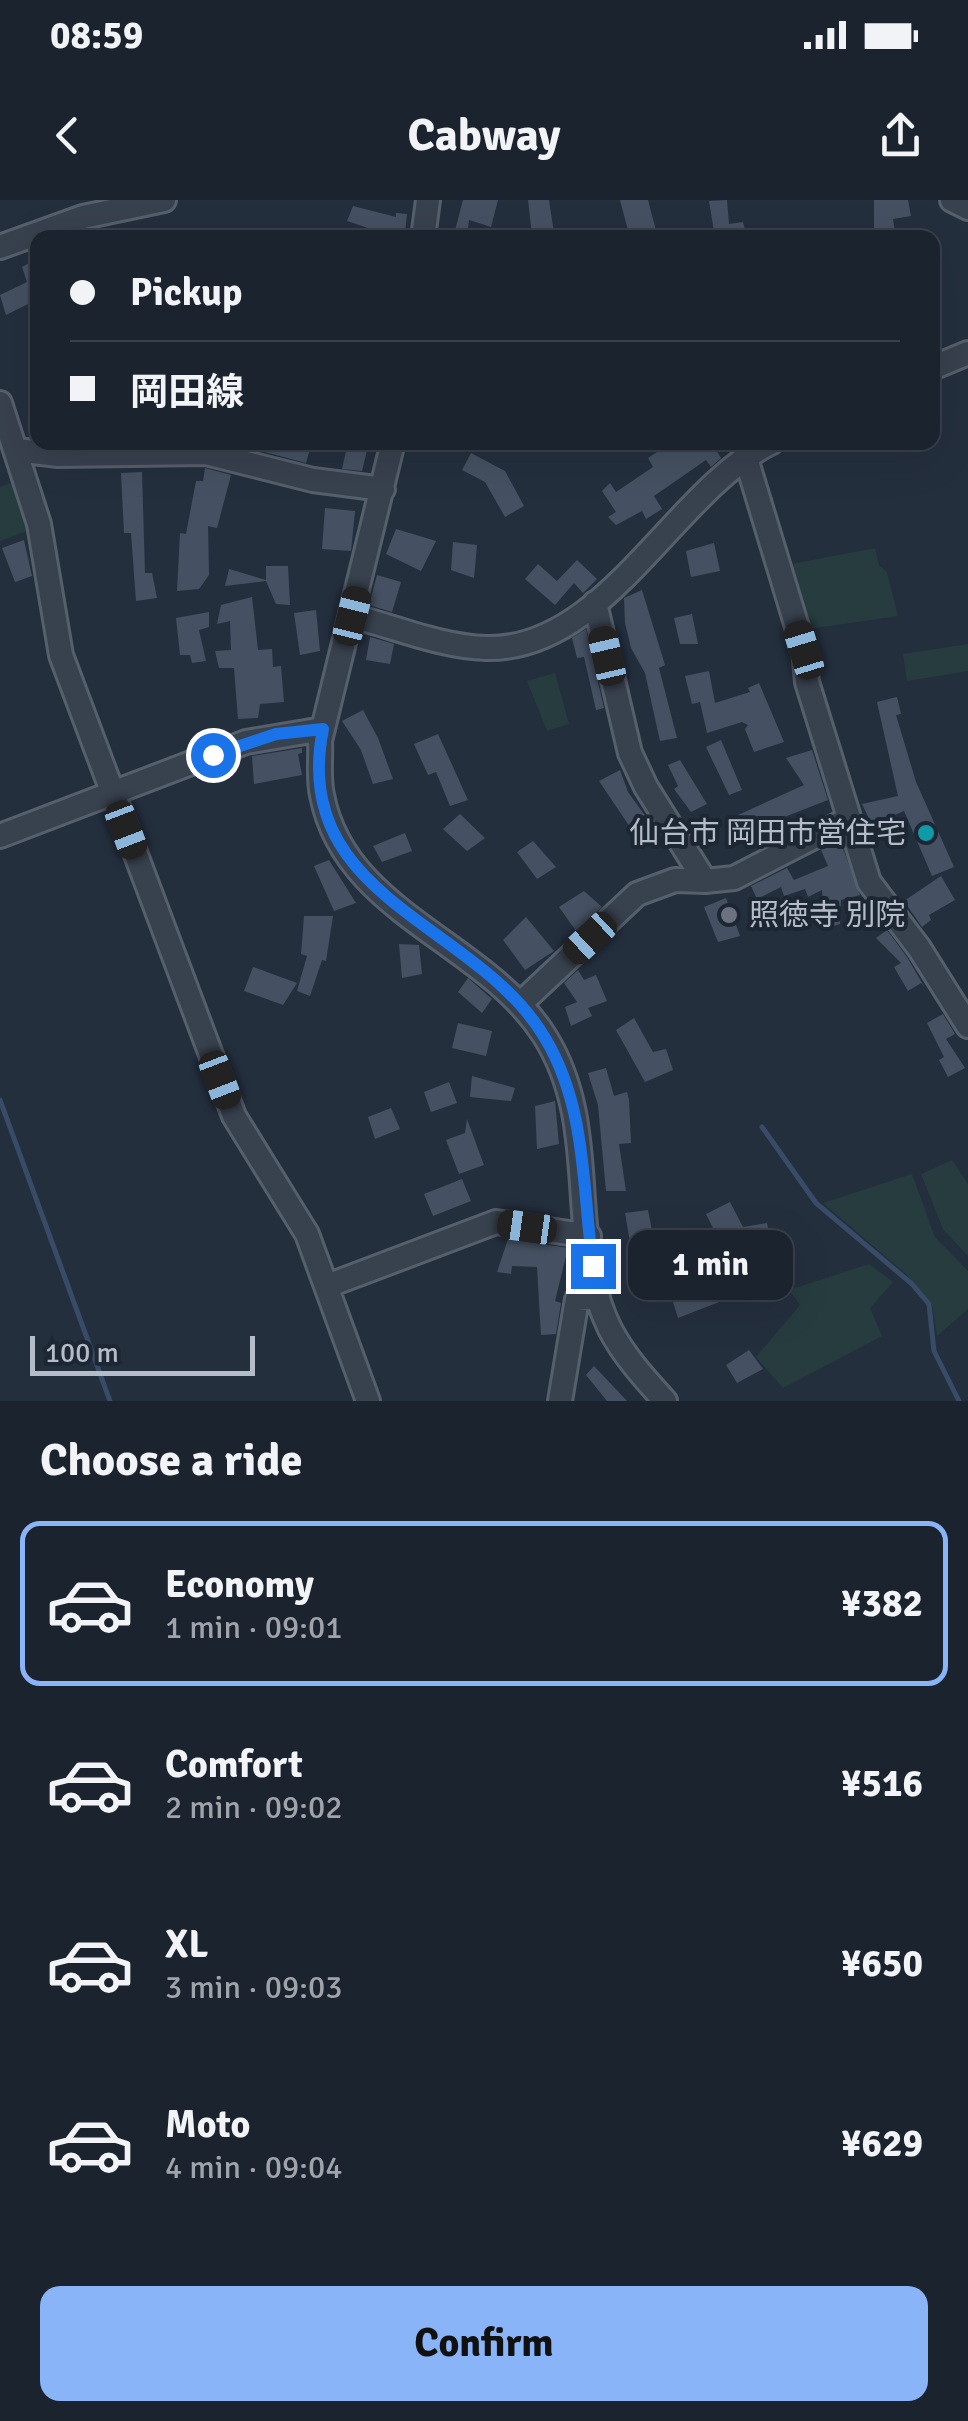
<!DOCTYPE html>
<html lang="en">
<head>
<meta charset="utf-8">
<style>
	:root { --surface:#1b232e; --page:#242b36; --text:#f1f3f6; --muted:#a0a4aa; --line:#39404a; --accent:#8ab4f8 }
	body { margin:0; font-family:Signika,"Noto Sans JP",sans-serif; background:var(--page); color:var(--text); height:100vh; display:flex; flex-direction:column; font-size:38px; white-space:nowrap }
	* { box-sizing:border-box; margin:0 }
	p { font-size:32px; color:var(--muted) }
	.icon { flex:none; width:55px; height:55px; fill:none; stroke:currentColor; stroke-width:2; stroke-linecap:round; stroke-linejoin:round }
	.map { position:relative; height:1201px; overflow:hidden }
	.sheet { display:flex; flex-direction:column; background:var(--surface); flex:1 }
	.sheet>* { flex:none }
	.guide { position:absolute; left:30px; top:30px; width:910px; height:220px; border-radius:20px; box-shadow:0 10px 40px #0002,0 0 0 2px var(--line); display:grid; align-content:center; height:220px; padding:0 40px; background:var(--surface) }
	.scale { position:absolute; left:30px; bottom:25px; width:225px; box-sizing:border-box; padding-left:10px; border:5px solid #b4bcc9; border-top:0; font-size:28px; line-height:35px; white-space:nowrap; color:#b4bcc9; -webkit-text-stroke:8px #1d2633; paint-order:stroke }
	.end { position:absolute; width:45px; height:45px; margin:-22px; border:12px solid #1a73e8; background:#fff; box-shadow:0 0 0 5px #fff }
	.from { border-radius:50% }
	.bubble { position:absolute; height:70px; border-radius:20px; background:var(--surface); box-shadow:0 10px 40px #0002,0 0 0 2px var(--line); font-size:32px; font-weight:700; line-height:70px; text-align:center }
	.car { position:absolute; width:30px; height:60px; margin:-30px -15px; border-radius:12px; box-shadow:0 0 8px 2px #0007; background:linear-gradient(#222 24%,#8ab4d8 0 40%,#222 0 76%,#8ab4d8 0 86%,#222 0) }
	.guide b { display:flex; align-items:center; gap:35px; height:95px; font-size:38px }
	.guide b+b { border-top:2px solid var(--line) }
	.guide i { width:25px; height:25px; background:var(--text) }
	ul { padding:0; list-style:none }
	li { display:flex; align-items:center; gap:30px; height:165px; margin:0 20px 15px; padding:0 20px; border:5px solid transparent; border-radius:20px }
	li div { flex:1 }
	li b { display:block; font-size:38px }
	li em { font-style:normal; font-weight:700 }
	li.selected { border-color:var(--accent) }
	li>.icon { width:90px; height:90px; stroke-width:1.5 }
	h2 { padding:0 40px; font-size:45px; line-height:120px }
	.primary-button { display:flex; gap:20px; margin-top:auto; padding:20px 40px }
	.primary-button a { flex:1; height:115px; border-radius:20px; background:var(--accent); color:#111; font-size:40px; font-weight:700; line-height:115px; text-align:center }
	.status { display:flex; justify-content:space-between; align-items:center; height:70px; padding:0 50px; background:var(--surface); direction:ltr }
	.status svg { height:28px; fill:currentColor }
	header { display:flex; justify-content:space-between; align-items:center; height:130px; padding:0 40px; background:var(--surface); font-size:45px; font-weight:700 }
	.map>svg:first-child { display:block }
	.green { fill:#263c3f }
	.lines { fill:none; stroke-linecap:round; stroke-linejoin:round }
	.stream { stroke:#394c67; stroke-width:5 }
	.building { fill:#455162 }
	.minor-casing { stroke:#565f6c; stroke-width:28 }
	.minor { stroke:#38414e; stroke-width:22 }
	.route { stroke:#1a73e8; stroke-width:12 }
	.culture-dot { fill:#0f9aa8; stroke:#1d2633; stroke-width:4 }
	.worship-dot { fill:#6b7280; stroke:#1d2633; stroke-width:4 }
	.labels { text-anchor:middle; stroke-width:8; stroke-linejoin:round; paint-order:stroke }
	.poi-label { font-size:30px; fill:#b4bcc9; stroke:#1d2633; text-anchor:end }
</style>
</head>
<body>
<div class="status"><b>08:59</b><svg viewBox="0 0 49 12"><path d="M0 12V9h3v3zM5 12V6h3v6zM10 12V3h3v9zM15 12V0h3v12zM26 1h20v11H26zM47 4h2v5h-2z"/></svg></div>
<header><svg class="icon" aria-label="back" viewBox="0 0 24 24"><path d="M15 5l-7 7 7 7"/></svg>Cabway<svg class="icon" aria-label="share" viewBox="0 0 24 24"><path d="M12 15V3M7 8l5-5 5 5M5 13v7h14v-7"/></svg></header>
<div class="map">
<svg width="968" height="1201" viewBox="0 0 968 1201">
	<rect width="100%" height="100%" fill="#242f3e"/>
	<path class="green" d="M17 281 30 330 0 341V287Z
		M875 348 879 365 887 372 898 416 802 430 781 366Z
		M968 444V471L907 481 903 454Z
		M555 473 569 524 547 531 527 481Z
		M952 960 968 984V1056L943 1029 921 974Z
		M912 974 935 1037 968 1071V1109L937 1136 932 1104 905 1073 823 1003Z
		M869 1064 893 1082 870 1108 882 1136 783 1188 756 1157 800 1105 789 1090Z"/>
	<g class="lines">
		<path class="stream" d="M0 900 110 1201
			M762 927 816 1003 912 1084 929 1104 934 1151 959 1201"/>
	</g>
	<path class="building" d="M463 0H498L491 27 469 20 467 38H453Z
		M528 0H549L554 33 532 35Z
		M620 0H648L658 38H630Z
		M727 0 729 24 743 22 747 38H715L709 1Z
		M874 0H908L911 16 893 19 896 38H874Z
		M353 6 396 17V13L407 14 405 34 390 29 389 35 347 21Z
		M33 61 38 106 34 101 6 115 0 95 27 82 22 67Z
		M227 242H312L306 263Z
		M348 242H369L362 271 342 269Z
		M672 242H682L688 251 699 242H711L721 258 711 267 706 260 654 296 662 309 646 319 642 311 616 325 608 317 616 312 602 291 610 283 616 292 653 267 648 258Z
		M471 253 505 271 524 306 505 317 485 282 462 270Z
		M205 268 231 275 217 328 208 326 209 375 199 389 177 391 180 333 186 334 196 281H203Z
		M142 272 145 373H152L157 398 136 401 131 333H124L121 273Z
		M325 308 355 311 351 351 322 349Z
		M396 329 436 341 421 371 386 354Z
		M24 340 32 376 15 382 2 348Z
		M453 342 477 345 474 378 451 370Z
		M714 343 720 371 691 377 686 351Z
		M577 360 597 379 583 393 574 383 555 405 525 379 538 364 557 381Z
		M266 366H288L290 405 276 404 266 381 225 386 229 369 266 380Z
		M377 375 401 382 392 412 369 405Z
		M642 390 665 465 659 468 677 538 660 541 645 473 631 448 625 423 624 398Z
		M252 397 258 450 272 449 273 467 281 466 284 502 260 504 258 518 238 519 234 468H219L215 451 231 450 230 421 217 424 221 405Z
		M316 410 320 451 300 455 294 413Z
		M209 412V427L199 430 206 461 192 463 190 455H180L176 418Z
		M692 414 698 444H680L674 418Z
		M586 429 604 508 596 510 584 457 577 458 572 438Z
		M370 437 394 444 390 464 366 460Z
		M709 471 715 503 750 492 748 488 759 483 784 542 754 552 745 529 748 525 742 522 707 533 700 502 692 504 685 476Z
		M897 497 901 514 896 515 916 582 954 667 932 676 904 611 872 625 862 604 898 596 877 502Z
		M363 510 378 538 393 579 373 584 361 550 342 521Z
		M438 534 468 600 450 606 436 572 428 575 414 544Z
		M721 540 742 590 729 595 706 547Z
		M302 548V553L298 554 302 575 254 584 252 556Z
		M812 550 828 600 746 632 738 615 804 585 786 558Z
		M680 560 707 604 691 612 674 589 678 586 668 565Z
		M620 570 628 592 654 628 636 636 599 581Z
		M460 614 485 638 467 651 443 629Z
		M405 633 412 651 382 662 373 646Z
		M840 640 860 695 841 700 840 724 825 729 822 690 808 697 805 689 784 696 781 687 757 699 751 686 787 668 794 680 828 666 821 650Z
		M533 641 556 667 537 679 517 652Z
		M329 660 356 703 334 711 314 666Z
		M941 676 955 700 929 715 931 720 922 727 904 701Z
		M584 691 602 707 576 731 559 707Z
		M726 698 740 736 718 742 704 707Z
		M304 716H333L326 761 322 760 310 796 297 791 307 756 301 754Z
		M526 717 554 751 525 770 503 740Z
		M887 730 907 757 925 788 921 783 908 791 894 767 901 763 876 738Z
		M399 744 419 745 422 774 402 778Z
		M253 767 297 783 283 805 244 791Z
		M578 770 584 780 596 775 607 801 588 808 592 816 571 826 565 807 577 802 564 783Z
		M468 778 492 799 482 813 458 792Z
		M943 814 955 834 946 839 965 868 948 877 939 860 944 857 927 823Z
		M634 818 653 852 666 849 673 870 645 882 616 830Z
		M458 823 492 831 486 856 452 848Z
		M606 868 614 896 627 892 629 900 631 943 619 944 626 991H606L598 905 588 873Z
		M472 876 515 888 511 901 470 897Z
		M449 882 457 903 431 912 424 892Z
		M555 901 559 944 537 949 535 906Z
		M391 908 400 929 375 939 368 917Z
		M467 919 484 965 459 974 446 940 465 933Z
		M462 979 471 1001 433 1016 424 994Z
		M730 1002 743 1027 767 1023 776 1065 769 1066 775 1085 746 1096 745 1092 678 1118 672 1099 738 1073 730 1049 725 1052 706 1014Z
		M648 1010 655 1046 631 1048 625 1013Z
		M508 1039 568 1048 555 1101 561 1103 556 1134 541 1135 537 1067 512 1066 511 1074 497 1072Z
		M749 1150 763 1169 737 1183 726 1165Z
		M594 1166 627 1201H607L586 1175Z"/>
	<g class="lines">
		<defs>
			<path id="minor" d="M952 0 968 8
				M423 38 428 0
				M0 47 83 17 164 0
				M932 168 968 153
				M0 203 39 324 61 455 234 916 307 1034 368 1201
				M393 242 320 541C321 559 318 578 322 595 344 713 484 741 544 835 603 927 564 1036 610 1129 624 1156 645 1179 665 1201
				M17 250 58 255 206 253 313 280 383 289
				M745 255 804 450 807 482 869 682 919 748 968 826
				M595 403 630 553 646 587 705 681 734 678 849 619
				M352 416C395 427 442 447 486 448 606 451 674 290 772 242
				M0 636 246 542 323 529
				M520 804 637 694 675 680 705 681
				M327 1086 496 1022 589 1036
				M560 1201 577 1099 598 1097"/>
		</defs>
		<use href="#minor" class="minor-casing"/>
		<use href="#minor" class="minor"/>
	</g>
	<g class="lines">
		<path class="route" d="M213 555 276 534 323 529C289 700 477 722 545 838 587 908 582 987 593 1066"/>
	</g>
	<circle class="culture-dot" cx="926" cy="633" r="10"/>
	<circle class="worship-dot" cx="729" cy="715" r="10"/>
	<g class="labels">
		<g class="poi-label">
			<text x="906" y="643">仙台市 岡田市営住宅</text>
			<text x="749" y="725" text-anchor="start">照徳寺 別院</text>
		</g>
	</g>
</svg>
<div class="scale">100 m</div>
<i class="end from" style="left:213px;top:555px"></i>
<i class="end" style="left:593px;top:1066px"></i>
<div class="bubble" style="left:628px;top:1030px;width:165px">1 min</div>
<i class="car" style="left:352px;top:416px;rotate:14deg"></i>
<i class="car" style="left:804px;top:450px;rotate:343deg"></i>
<i class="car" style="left:607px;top:456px;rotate:347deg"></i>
<i class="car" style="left:126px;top:630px;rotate:159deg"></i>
<i class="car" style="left:590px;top:738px;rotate:227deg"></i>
<i class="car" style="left:220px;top:880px;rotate:159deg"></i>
<i class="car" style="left:527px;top:1027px;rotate:278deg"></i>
<div class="guide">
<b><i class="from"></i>Pickup</b>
<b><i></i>岡田線</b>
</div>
</div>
<section class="sheet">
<h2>Choose a ride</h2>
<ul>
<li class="selected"><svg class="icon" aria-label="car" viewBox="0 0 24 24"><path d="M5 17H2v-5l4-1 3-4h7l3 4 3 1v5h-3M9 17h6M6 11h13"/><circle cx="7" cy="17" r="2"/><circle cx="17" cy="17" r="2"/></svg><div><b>Economy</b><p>1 min · 09:01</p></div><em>¥382</em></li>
<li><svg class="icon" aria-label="car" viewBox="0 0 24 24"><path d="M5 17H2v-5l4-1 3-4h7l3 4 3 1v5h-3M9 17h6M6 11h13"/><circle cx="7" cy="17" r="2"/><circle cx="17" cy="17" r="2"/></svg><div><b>Comfort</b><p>2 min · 09:02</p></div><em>¥516</em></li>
<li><svg class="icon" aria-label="car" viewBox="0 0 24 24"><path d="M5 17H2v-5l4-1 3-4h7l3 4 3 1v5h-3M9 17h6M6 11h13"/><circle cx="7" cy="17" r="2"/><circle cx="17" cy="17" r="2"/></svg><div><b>XL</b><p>3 min · 09:03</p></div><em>¥650</em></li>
<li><svg class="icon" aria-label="car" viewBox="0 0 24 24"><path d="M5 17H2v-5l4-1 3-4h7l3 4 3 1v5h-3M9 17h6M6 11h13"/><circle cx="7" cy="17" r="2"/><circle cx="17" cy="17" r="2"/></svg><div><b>Moto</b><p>4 min · 09:04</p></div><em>¥629</em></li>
</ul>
<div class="primary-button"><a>Confirm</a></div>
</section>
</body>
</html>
